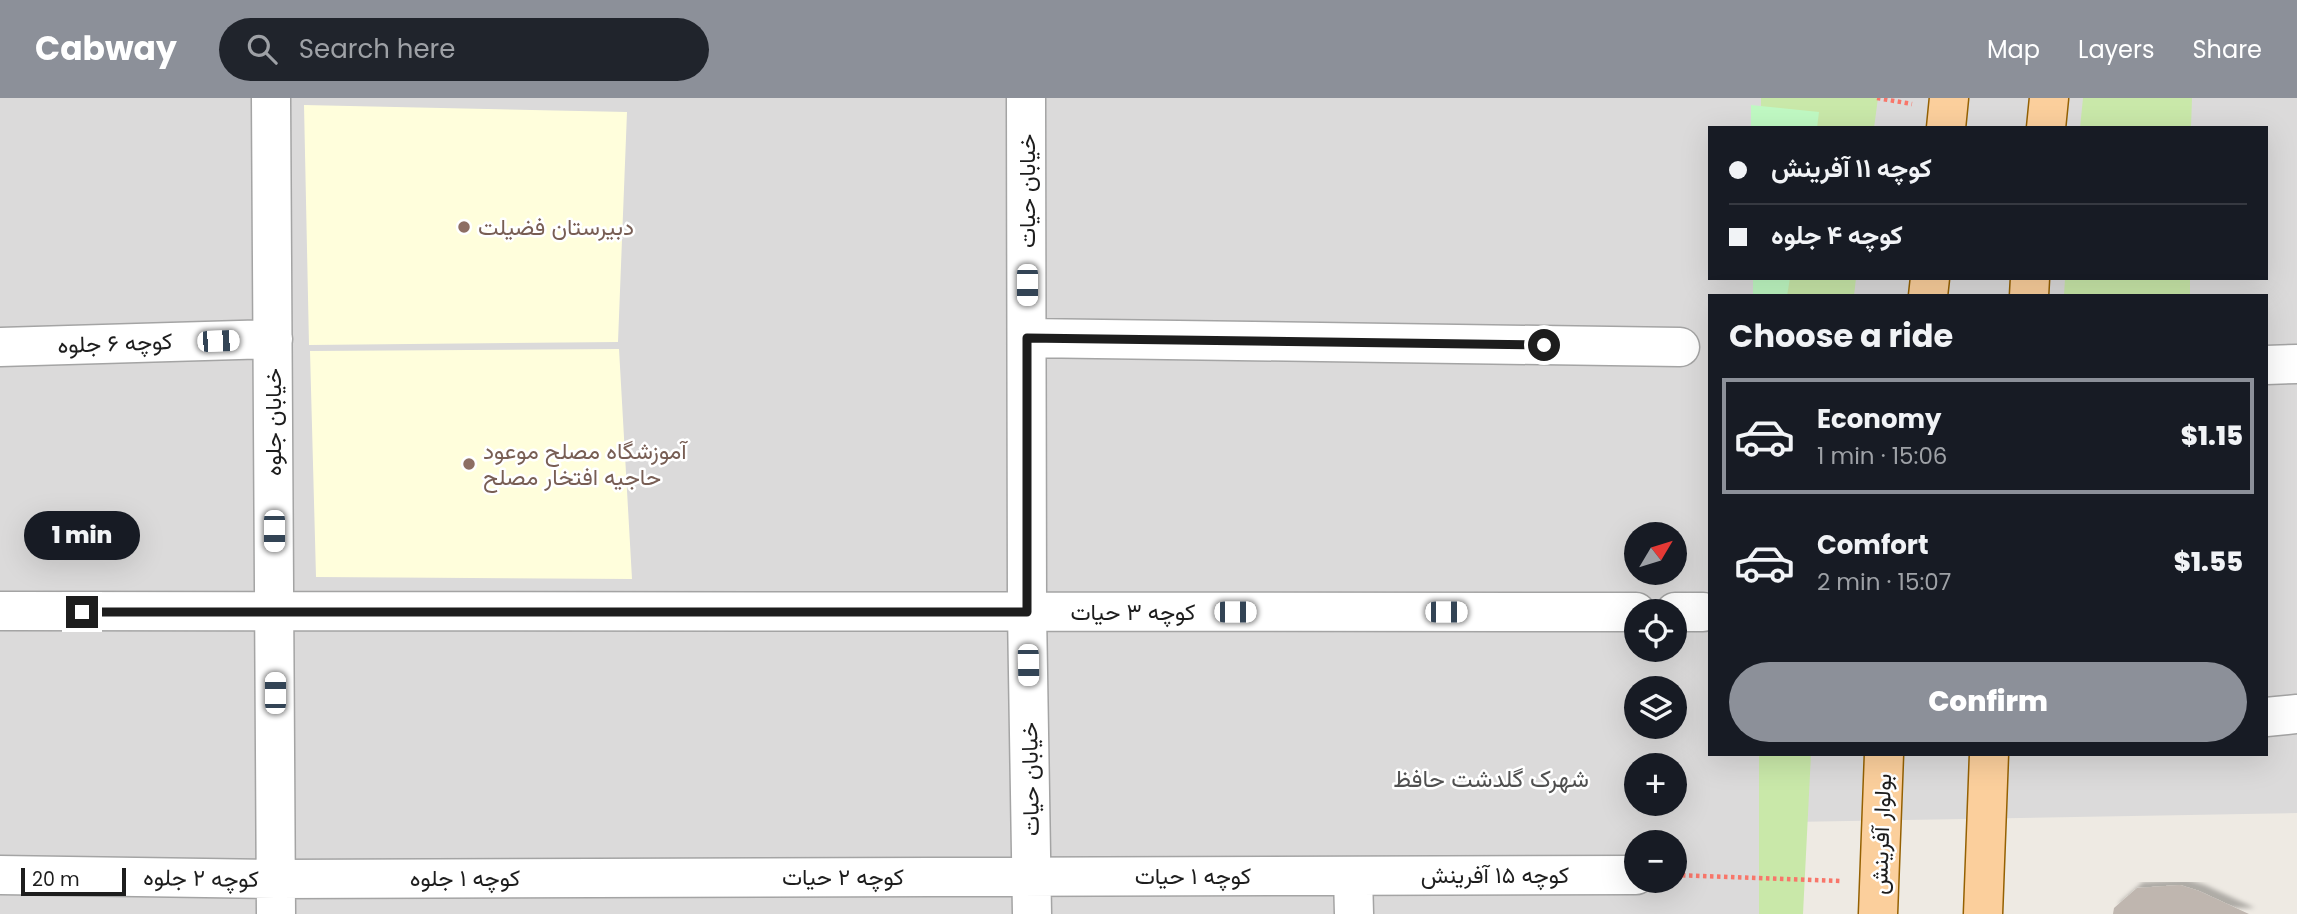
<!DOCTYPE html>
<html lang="en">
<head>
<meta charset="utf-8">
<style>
	:root { --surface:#171b24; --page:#20242c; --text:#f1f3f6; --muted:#9ea1a6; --line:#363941; --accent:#8c9099 }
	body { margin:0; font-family:Poppins,Vazirmatn,sans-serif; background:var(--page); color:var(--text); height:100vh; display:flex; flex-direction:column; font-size:26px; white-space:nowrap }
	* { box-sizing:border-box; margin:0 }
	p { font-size:23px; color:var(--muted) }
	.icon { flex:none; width:38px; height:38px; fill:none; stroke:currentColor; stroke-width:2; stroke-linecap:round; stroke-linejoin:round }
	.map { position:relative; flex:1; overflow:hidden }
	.side { position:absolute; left:1708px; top:196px; width:560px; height:462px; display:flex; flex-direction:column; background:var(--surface); border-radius:0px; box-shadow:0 7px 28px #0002 }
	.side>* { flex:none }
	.hud { position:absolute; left:1708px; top:28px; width:560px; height:154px; border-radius:0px; box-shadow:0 7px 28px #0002; display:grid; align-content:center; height:154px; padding:0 21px; background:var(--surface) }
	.needle { width:46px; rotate:52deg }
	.fabs { position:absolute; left:1624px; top:424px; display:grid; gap:14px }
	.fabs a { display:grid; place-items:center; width:63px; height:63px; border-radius:50%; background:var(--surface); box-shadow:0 7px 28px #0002; font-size:35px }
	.scale { position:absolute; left:21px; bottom:18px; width:105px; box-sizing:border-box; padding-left:7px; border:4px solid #1d1d1d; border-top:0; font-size:19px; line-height:24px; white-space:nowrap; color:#1d1d1d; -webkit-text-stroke:5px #fff; paint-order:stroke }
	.end { position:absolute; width:32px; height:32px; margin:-16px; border:9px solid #1d1d1d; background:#fff; box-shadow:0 0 0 4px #fff }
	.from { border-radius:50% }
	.bubble { position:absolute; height:49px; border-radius:24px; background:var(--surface); box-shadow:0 7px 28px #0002; font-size:23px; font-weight:800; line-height:49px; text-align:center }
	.car { position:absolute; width:21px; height:42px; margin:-21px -10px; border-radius:9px; box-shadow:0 0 5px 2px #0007; background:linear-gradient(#fff 24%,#345 0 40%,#fff 0 76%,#345 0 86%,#fff 0) }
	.hud b { display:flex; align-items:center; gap:24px; height:66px; font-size:26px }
	.hud b+b { border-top:2px solid var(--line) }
	.hud i { width:18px; height:18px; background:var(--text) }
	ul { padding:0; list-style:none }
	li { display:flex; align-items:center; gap:21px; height:116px; margin:0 14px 10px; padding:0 7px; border:4px solid transparent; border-radius:0px }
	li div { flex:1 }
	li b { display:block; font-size:26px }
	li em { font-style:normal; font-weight:800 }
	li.on { border-color:var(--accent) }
	li>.icon { width:63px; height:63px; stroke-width:1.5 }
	h2 { padding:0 21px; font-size:32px; line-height:84px }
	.button { display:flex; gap:14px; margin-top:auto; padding:14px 21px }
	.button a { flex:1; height:80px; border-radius:42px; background:var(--accent); color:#fff; font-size:28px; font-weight:800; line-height:80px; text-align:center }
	header { display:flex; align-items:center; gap:42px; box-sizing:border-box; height:98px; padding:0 35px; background:var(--accent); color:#fff }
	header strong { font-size:33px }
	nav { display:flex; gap:38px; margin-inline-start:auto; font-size:24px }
	.search { width:490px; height:63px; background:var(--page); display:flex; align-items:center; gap:18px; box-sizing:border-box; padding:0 24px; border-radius:38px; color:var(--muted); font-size:26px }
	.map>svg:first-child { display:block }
	.residential { fill:#dbdada; fill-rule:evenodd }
	.education { fill:#fffedc }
	.grass { fill:#c9e8a9 }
	.park { fill:#c0f9c3 }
	.building { fill:#bfb6af; filter:url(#shadow) }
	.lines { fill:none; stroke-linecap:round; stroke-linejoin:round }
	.minor-casing { stroke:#a4a4a4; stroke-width:41 }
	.major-casing { stroke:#956102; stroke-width:41 }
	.path { stroke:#f8766a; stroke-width:4.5; stroke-dasharray:3.5 3.5; stroke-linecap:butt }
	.minor { stroke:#fff; stroke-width:38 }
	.major { stroke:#fbcf9c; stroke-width:38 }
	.route { stroke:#1d1d1d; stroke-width:9 }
	.education-dot { fill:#8d6e63; stroke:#fff; stroke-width:2.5 }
	.labels { text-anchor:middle; stroke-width:5; stroke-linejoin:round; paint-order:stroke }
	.street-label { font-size:23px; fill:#1d1d1d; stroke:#fff }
	.education-label { font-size:23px; fill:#785e54; stroke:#fff; text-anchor:start }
	.neighbourhood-label { font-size:24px; fill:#505050; stroke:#fff }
</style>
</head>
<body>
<header>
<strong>Cabway</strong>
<div class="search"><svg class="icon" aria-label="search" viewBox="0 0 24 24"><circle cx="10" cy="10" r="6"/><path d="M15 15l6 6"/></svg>Search here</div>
<nav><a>Map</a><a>Layers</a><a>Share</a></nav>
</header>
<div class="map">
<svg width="2297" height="816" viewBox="0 0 2297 816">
	<defs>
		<filter id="shadow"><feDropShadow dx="6" dy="-6" stdDeviation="2" flood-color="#0004"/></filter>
	</defs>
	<rect width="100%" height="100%" fill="#eeeae3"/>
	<path class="residential" d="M0 0H2297V715L1791 724 1788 816H0ZM1710 30H2266V180H1710ZM1710 198H2266V656H1710ZM1636 436H1675V474H1636ZM1636 513H1675V551H1636ZM1636 590H1675V628H1636ZM1636 667H1675V705H1636ZM1636 744H1675V782H1636Z"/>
	<path class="education" d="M304 7 627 14 618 244 309 247Z
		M619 251 632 481 316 479 310 253Z"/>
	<path class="grass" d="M1761 0H1878L1874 30H1761Z
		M2083 0H2192L2191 30H2080Z
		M1761 180H1856L1854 198H1761Z
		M2065 180H2190V198H2064Z
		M1759 656H1811L1803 816H1759Z"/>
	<path class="park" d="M1751 7 1819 14 1817 30H1751Z
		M1753 180H1790L1787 198H1753Z"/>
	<path class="building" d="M2180 787 2199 793 2249 816H2113L2114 810 2137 790Z"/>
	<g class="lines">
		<defs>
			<path id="minor" d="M271 0 276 816
				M1026 0 1027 514 1032 816
				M1027 240 1680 249
				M0 249 273 241
				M2266 267 2297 266
				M0 513 1636 514
				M1675 514H1703
				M2266 619 2297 616
				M0 777 276 781 1636 777
				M1353 778 1354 816"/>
			<path id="major" d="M1946 30 1949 0
				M2046 30 2049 0
				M1928 198 1930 180
				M2029 198 2030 180
				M1878 816 1884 656
				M1983 816 1989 656"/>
		</defs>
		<use href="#minor" class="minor-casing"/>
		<use href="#major" class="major-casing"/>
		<path class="path" d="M1877 0 1912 6
			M1675 777 1842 783"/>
		<use href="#minor" class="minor"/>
		<use href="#major" class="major"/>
	</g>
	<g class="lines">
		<path class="route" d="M82 514H1027V240L1544 247"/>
	</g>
	<g class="education-dot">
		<circle cx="464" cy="129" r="7"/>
		<circle cx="469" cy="366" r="7"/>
	</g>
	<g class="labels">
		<g class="street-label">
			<text transform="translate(1027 93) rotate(-90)" y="8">خیابان حیات</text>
			<text transform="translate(115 245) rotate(-2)" y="8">کوچه ۶ جلوه</text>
			<text transform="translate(273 324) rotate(-90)" y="8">خیابان جلوه</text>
			<text x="1133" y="522">کوچه ۳ حیات</text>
			<text transform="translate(1030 681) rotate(-91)" y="8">خیابان حیات</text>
			<text transform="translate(1881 736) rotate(-88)" y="8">بولوار آفرینش</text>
			<text x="1495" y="785">کوچه ۱۵ آفرینش</text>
			<text x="1193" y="786">کوچه ۱ حیات</text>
			<text x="843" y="787">کوچه ۲ حیات</text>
			<text transform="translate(201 780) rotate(1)" y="8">کوچه ۲ جلوه</text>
			<text x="465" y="788">کوچه ۱ جلوه</text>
		</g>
		<g class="education-label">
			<text x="478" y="137">دبیرستان فضیلت</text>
			<text x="483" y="361">آموزشگاه مصلح موعود<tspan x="483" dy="26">حاجیه افتخار مصلح</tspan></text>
		</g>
		<g class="neighbourhood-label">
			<text x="1491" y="689">شهرک گلدشت حافظ</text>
		</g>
	</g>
</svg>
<div class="fabs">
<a><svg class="needle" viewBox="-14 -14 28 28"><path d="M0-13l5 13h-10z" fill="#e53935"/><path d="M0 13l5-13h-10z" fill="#9ea1a6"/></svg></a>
<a><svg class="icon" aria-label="locate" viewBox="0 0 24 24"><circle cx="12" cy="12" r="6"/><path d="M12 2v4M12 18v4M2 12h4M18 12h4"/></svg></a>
<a><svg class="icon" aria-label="layers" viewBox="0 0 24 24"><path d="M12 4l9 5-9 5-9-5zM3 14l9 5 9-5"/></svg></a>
<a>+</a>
<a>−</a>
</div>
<div class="scale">20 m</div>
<i class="end from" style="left:1544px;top:247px"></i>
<i class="end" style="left:82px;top:514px"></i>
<div class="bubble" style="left:24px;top:413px;width:116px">1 min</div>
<i class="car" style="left:1027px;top:187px;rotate:180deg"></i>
<i class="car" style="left:218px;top:243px;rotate:88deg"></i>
<i class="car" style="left:274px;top:433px;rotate:180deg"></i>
<i class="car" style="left:1235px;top:514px;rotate:90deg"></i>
<i class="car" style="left:1446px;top:514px;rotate:90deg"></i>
<i class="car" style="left:1028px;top:567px;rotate:179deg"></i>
<i class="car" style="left:275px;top:595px;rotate:0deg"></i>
<div class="hud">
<b><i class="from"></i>کوچه ۱۱ آفرینش</b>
<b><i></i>کوچه ۴ جلوه</b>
</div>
<section class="side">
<h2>Choose a ride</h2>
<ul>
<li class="on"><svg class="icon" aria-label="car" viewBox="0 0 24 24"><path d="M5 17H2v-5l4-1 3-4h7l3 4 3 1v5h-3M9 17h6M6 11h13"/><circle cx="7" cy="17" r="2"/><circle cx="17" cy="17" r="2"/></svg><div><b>Economy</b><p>1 min · 15:06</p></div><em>$1.15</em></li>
<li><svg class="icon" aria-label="car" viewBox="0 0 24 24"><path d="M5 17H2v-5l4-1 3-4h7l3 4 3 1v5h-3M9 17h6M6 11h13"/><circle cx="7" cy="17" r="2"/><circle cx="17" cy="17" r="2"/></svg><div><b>Comfort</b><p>2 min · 15:07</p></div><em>$1.55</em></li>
</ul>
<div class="button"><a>Confirm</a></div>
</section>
</div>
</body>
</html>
